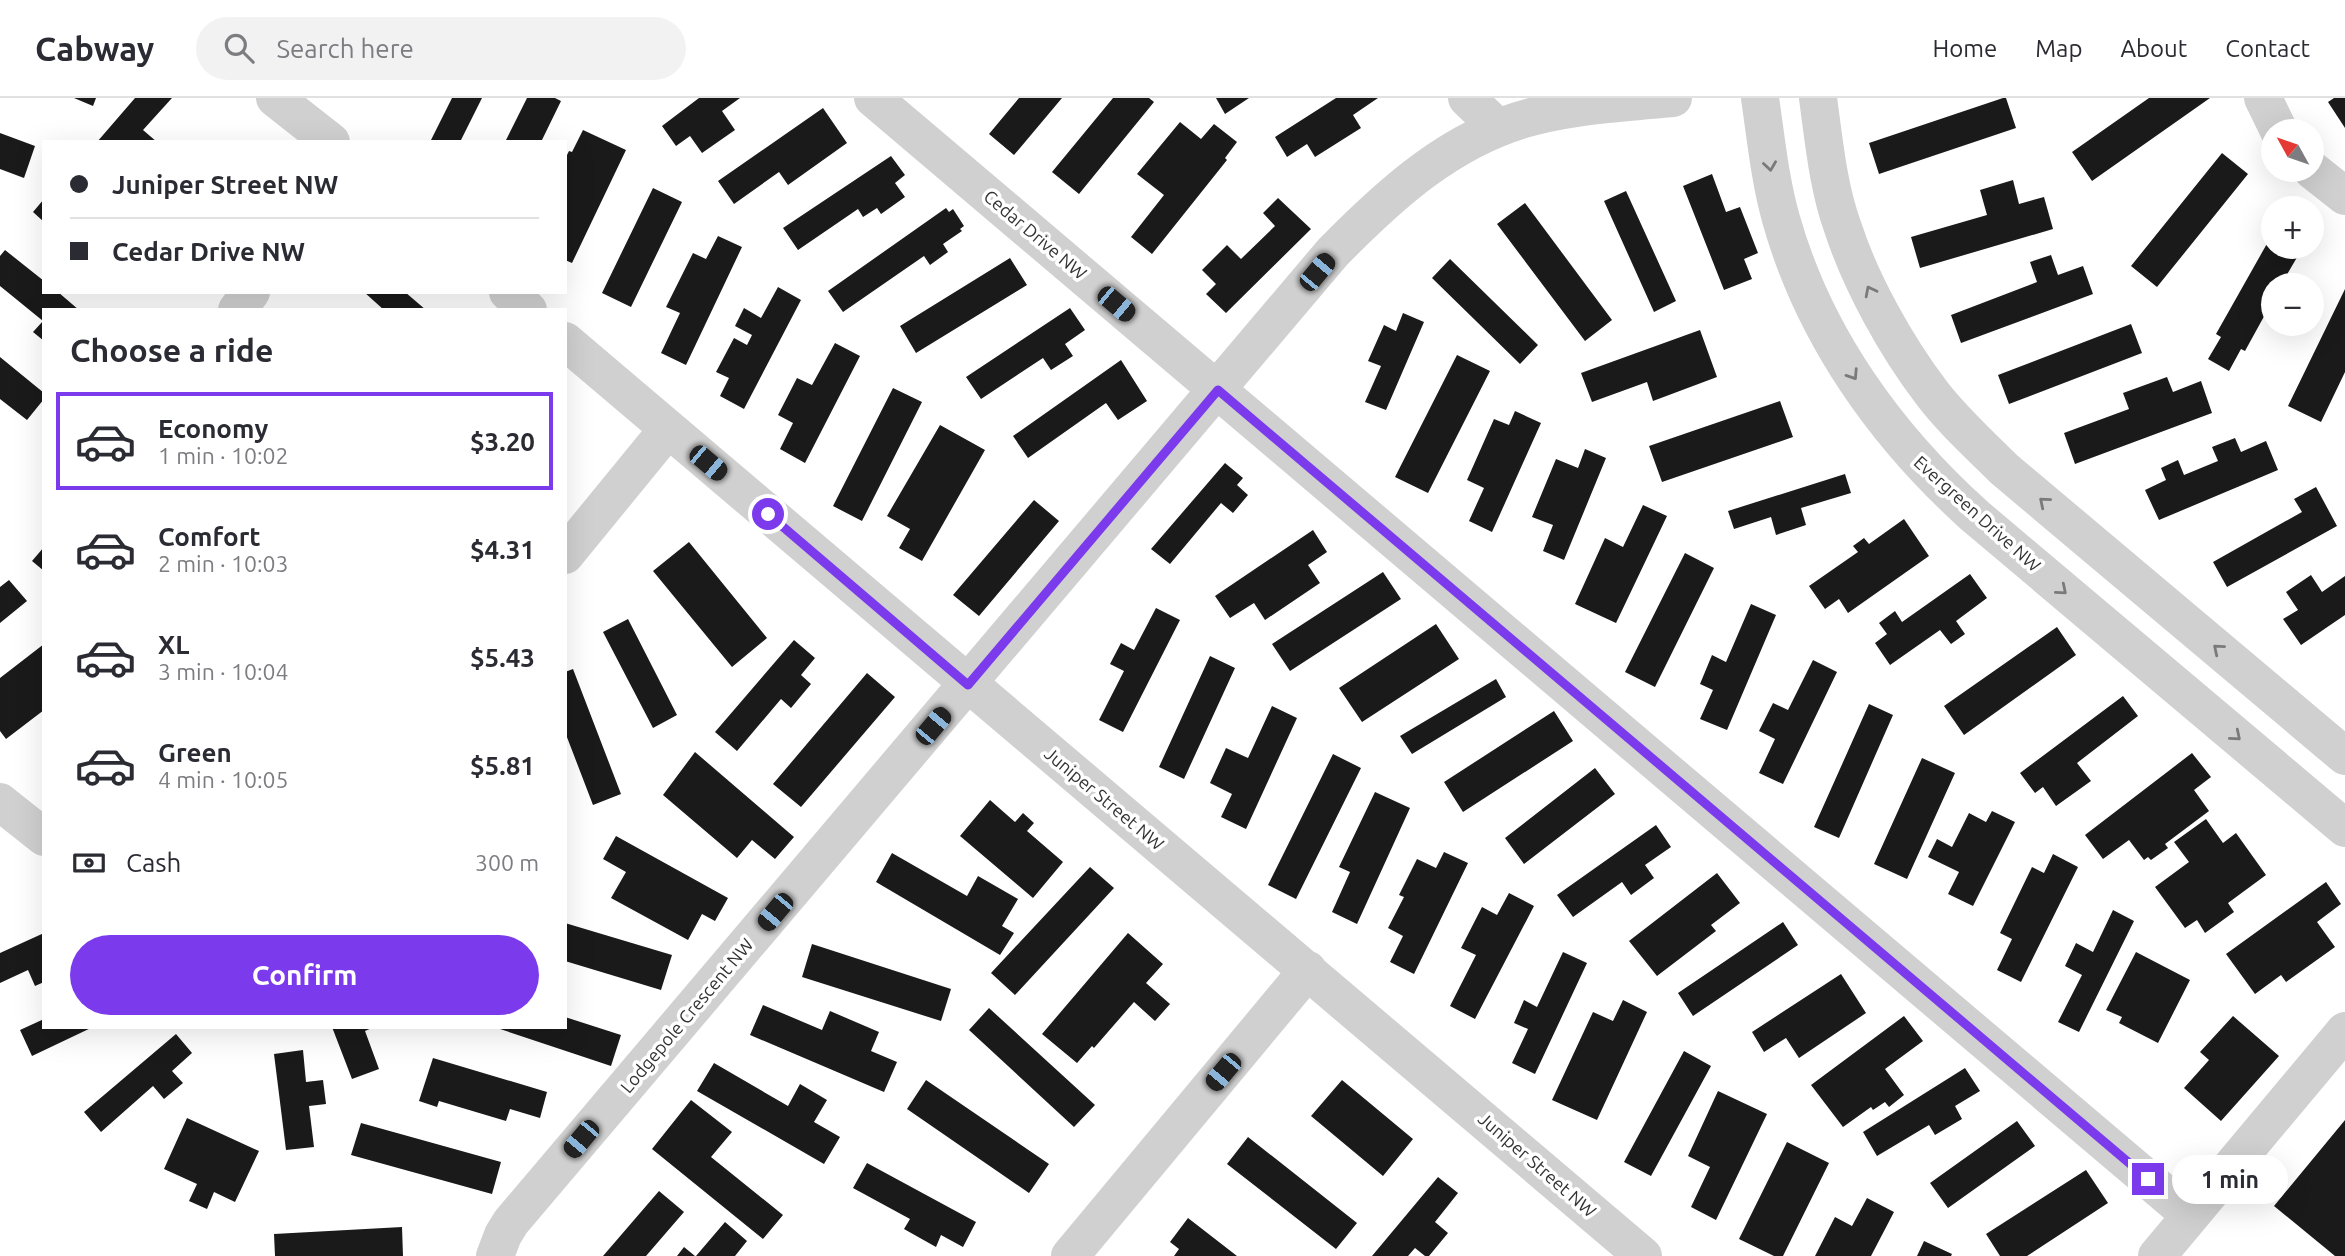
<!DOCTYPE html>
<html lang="en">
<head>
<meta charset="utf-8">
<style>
	:root { --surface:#fff; --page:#f2f2f3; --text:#2b2b33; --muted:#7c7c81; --line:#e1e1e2; --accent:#7c3aed }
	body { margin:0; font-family:Ubuntu,sans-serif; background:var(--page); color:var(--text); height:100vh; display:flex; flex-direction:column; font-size:26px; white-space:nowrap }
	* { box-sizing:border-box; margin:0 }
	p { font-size:23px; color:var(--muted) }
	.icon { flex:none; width:38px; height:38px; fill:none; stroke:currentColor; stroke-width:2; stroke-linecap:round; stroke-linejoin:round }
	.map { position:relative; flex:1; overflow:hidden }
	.panel { position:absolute; left:42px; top:210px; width:525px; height:721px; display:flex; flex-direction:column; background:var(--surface); border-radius:0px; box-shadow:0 7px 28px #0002 }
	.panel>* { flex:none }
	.hud { position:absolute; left:42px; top:42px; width:525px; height:154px; border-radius:0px; box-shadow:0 7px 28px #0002; display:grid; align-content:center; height:154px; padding:0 28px; background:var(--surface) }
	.needle { width:46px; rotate:310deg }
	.controls { position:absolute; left:2261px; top:21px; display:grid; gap:14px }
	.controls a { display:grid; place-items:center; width:63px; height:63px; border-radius:50%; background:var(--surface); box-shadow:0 7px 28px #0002; font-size:35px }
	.end { position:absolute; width:32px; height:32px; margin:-16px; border:9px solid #7c3aed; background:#fff; box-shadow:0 0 0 4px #fff }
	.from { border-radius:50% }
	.bubble { position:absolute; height:49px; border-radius:24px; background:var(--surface); box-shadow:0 7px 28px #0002; font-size:23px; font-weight:700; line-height:49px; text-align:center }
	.car { position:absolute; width:21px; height:42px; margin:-21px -10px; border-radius:9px; box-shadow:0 0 5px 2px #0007; background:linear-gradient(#222 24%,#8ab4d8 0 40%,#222 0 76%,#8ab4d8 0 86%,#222 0) }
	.hud b { display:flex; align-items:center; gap:24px; height:66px; font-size:26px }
	.hud b+b { border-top:2px solid var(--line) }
	.hud i { width:18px; height:18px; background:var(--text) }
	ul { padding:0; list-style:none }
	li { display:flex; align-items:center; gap:21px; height:98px; margin:0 14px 10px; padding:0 14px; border:4px solid transparent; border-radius:0px }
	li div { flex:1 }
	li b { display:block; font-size:26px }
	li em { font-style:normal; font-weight:700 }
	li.selected { border-color:var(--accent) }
	li>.icon { width:63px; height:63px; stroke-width:1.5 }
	h2 { padding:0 28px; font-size:32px; line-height:84px }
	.pay { display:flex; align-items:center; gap:18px; height:77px; padding:0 28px; font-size:26px }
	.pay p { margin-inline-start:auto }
	.action { display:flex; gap:14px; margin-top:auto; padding:14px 28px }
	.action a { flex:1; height:80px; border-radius:42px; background:var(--accent); color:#fff; font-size:28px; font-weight:700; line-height:80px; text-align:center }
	header { display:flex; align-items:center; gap:42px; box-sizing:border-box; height:98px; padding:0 35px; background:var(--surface); border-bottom:2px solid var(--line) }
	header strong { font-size:33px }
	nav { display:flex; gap:38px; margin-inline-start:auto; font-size:24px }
	.search { width:490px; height:63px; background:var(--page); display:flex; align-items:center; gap:18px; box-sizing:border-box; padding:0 24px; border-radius:38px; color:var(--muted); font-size:26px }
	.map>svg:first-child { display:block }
	.building { fill:#1a1a1a }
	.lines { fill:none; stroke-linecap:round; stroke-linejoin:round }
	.street { stroke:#d0d0d0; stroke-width:38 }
	.oneway { stroke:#7a7a7a }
	.route { stroke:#7c3aed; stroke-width:9 }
	.labels { text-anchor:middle; stroke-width:7; stroke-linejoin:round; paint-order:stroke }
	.street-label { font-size:18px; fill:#333; stroke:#fff }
</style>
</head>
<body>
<header>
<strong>Cabway</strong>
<div class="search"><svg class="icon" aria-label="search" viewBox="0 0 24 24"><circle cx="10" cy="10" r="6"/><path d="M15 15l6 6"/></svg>Search here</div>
<nav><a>Home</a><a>Map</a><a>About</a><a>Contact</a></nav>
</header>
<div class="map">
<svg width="2345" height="1158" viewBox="0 0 2345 1158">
	<rect width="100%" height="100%" fill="#fff"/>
	<path class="building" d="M74 0H96L93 8Z
		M135 0H172L143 32 157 44H97Z
		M452 0H482L460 44H430Z
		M527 0H555L561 3 541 44H505Z
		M699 0H740L722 13 735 32 702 55 690 38 676 48 662 28Z
		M1019 0H1062L1014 57 989 36Z
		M1113 0H1149L1154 4 1079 96 1052 74Z
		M1216 0H1249L1225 16Z
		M1336 0H1378L1353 17 1361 30 1315 59 1307 46 1287 59 1275 39Z
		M2003 0H2006L2016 30 1879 76 1869 45Z
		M2149 0H2210L2092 83 2072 54Z
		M2334 0H2345V30L2328 4Z
		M823 10 847 45 788 87 779 74 734 106 718 83Z
		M1180 24 1201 41 1214 26 1237 44 1225 60 1227 62 1152 156 1131 139 1164 97 1137 76Z
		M583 32 626 52 572 165 565 162V61L569 53 572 54Z
		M0 35 35 48 24 80 0 71Z
		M2222 55 2248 76 2157 189 2131 168Z
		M891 58 905 77 895 85 905 99 881 116 877 110 863 119 858 111 798 152 783 130Z
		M1712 76 1726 114 1740 109 1758 155 1744 161 1752 181 1724 192 1683 88Z
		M2013 82 2019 106 2044 99 2053 131 1920 170 1911 139 1987 117 1980 92Z
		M653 90 682 104 631 209 602 195Z
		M1626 93 1676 203 1654 214 1604 103Z
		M1278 100 1311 131 1226 215 1206 196 1216 186 1202 172 1227 147 1241 161 1275 128 1263 115Z
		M44 101V124L33 114Z
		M1525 105 1612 222 1585 243 1497 126Z
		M946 110 949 114 953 111 964 128 960 131 962 133 943 146 948 154 930 167 924 158 843 214 828 193Z
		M2273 135V149H2303L2281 187H2273V202L2245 253 2241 251 2229 273 2208 261 2221 239 2216 236Z
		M718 138 742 149 686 267 661 255 680 215 666 209 693 155 706 161Z
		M5 152 44 183V194H58L79 212H44V243L33 234 43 223 0 188V158Z
		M2051 157 2058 177 2083 168 2093 196 1961 245 1951 217 2037 184 2030 164Z
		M1010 160 1027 187 916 255 900 228Z
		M1450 161 1538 247 1520 266 1432 180Z
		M778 189 801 202 744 311 720 298 729 280 716 274 734 240 747 247 752 237 735 228 744 210 761 220Z
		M2345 191V274L2321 324 2288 308Z
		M364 194H405L426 212H384Z
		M1070 210 1085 232 1065 246 1073 258 1051 272 1043 260 981 301 966 279Z
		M1403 215 1424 224 1386 312 1365 304 1381 268 1368 263 1384 227 1396 233Z
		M2131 226 2142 255 2009 306 1998 277Z
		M1700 232 1717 279 1653 303 1647 284 1592 304 1581 275Z
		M835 245 860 258 805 365 780 351 793 325 778 317 797 280 812 287Z
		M1457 257 1490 273 1428 395 1395 379Z
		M0 259 44 295V301L27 322 0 301Z
		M1121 262 1147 303 1118 322 1106 305 1028 360 1013 338Z
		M2167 279 2173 294 2201 283 2212 315 2075 366 2064 335 2129 311 2123 295Z
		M893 290 922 304 862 423 833 408Z
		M1780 303 1793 339 1662 384 1649 348Z
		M1515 313 1541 325 1492 434 1469 423 1484 390 1467 382 1494 321 1509 327Z
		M940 327 985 352 922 463 899 450 910 431 887 418Z
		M2235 340 2241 354 2266 343 2278 372 2159 422 2145 392 2166 382 2161 370 2178 362 2184 377 2218 363 2212 349Z
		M1585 351 1606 360 1564 462 1543 453 1553 427 1532 419 1556 361 1578 370Z
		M1225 365 1243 380 1237 387 1248 397 1233 415 1221 405 1170 466 1151 451Z
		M1845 376 1851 395 1801 410 1806 427 1776 437 1771 419 1734 431 1728 413Z
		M2316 389 2337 428 2227 489 2213 464 2302 414 2294 401Z
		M1034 402 1059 423 979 518 953 497Z
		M1643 407 1667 418 1616 525 1575 506 1605 440 1623 449Z
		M1904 421 1929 458 1848 515 1839 501 1825 511 1809 488 1858 454 1853 448 1864 440 1869 446Z
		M1313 432 1327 454 1308 467 1320 485 1265 522 1254 505 1230 520 1215 498Z
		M689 444 767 540 732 569 653 473Z
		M44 449V473L32 463Z
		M1685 455 1714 470 1655 589 1625 574Z
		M1383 474 1401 501 1290 573 1272 546Z
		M1970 476 1987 500 1956 523 1965 536 1951 546 1940 532 1890 567 1875 545 1887 536 1879 525 1895 513 1902 524Z
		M2311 477 2322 494 2345 478V517L2301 547 2283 521 2298 512 2286 494Z
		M9 482 27 503 0 525V489Z
		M1751 506 1776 517 1727 632 1700 621 1713 592 1700 586 1712 557 1726 564Z
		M1156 510 1180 522 1123 634 1099 622 1124 573 1110 566 1121 545 1134 552Z
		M628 521 677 617 653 630 603 534Z
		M1436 526 1459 561 1362 624 1339 590Z
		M2057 529 2076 557 1964 637 1944 608Z
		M794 542 815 560 801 577 811 586 791 610 781 601 737 653 715 634Z
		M44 546V612L6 641 0 633V580Z
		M1210 558 1235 570 1184 681 1159 669Z
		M1813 562 1837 574 1783 686 1759 675 1775 641 1759 633 1773 605 1788 612Z
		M573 571 621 696 593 707 565 634V574Z
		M867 575 895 599 801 709 773 686Z
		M1496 581 1506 599 1412 656 1400 638Z
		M2123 598 2138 618 2077 665 2091 683 2056 708 2043 689 2035 695 2020 675Z
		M1869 606 1893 617 1839 740 1814 729Z
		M1272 608 1297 620 1246 731 1221 719 1232 696 1210 685 1226 650 1248 660Z
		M1554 613 1573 643 1463 714 1444 684Z
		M695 654 794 739 775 761 752 742 737 760 663 697Z
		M2192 655 2211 679 2194 692 2209 713 2165 746 2168 750 2151 762 2148 759 2144 762 2129 742 2103 761 2085 737Z
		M1333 656 1361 670 1296 801 1268 787Z
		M1922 660 1955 675 1907 781 1874 766Z
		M1595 670 1615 696 1524 766 1505 740Z
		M1375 694 1410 710 1357 826 1332 814 1350 774 1339 769Z
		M990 702 1015 724 1023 715 1034 725 1027 733 1063 764 1033 800 960 738Z
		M1992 713 2015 724 1973 808 1948 796 1959 774 1928 759 1937 741 1952 749 1969 715 1986 724Z
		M2206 721 2223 745 2236 735 2266 777 2228 805 2234 814 2205 835 2197 822 2185 830 2155 789 2189 764 2174 744Z
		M1656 727 1671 749 1645 767 1654 780 1631 797 1622 784 1573 819 1557 797Z
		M616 738 728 800 715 823 702 816 688 842 611 800 626 774 603 761Z
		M1444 754 1468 765 1414 876 1390 864 1403 838 1388 830 1404 799 1399 797 1417 761 1436 770Z
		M892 755 967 798 978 778 1018 801 1002 828 1014 835 1000 857 876 784Z
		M2053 756 2078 769 2021 884 1997 872 2012 841 2000 835 2032 769 2044 775Z
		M1090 769 1114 790 1015 897 991 875Z
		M1717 775 1740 805 1711 827 1716 833 1657 878 1629 843Z
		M2326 784 2341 806 2317 824 2335 849 2286 884 2281 877 2255 896 2226 856Z
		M1509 795 1534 808 1475 921 1450 908 1476 857 1461 850 1482 809 1497 817Z
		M2113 812 2134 823 2079 934 2058 924 2082 877 2065 868 2076 845 2093 854Z
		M1783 824 1798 847 1693 918 1678 895Z
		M565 825 672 857 661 892 565 863Z
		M44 835V884L35 888 28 872 0 885V855Z
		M1128 835 1163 866 1146 885 1170 906 1155 923 1134 904 1094 950 1092 948 1077 965 1042 936Z
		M812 846 951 891 941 923 802 879Z
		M1563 854 1587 865 1535 976 1512 965 1528 931 1514 925 1524 902 1537 909Z
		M2136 854 2190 882 2158 945 2119 925 2122 919 2106 912Z
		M1841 876 1866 915 1799 960 1786 940 1764 954 1752 934Z
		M1623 902 1647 914 1597 1022 1552 1002 1593 914 1613 923Z
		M763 907 822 932 830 913 879 934 871 953 897 964 884 994 750 937Z
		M989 910 1095 1007 1074 1029 969 932Z
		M1904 918 1923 943 1885 971 1904 997 1889 1009 1885 1004 1873 1012 1871 1009 1843 1029 1811 987Z
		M2233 918 2279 958 2221 1023 2184 990 2209 962 2200 954Z
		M565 919 621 937 611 968 497 930 565 929Z
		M44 921V929H93L32 958 20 932Z
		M332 929H374L365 933 379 971 352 981Z
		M176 936 192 955 172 973 183 985 164 1001 153 988 101 1034 84 1014Z
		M303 952 306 984 323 982 326 1006 309 1008 314 1049 286 1052 274 956Z
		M1684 953 1711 968 1651 1078 1624 1064Z
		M433 960 547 994 540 1020 510 1011 506 1023 439 1003 437 1009 419 1003Z
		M714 965 788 1008 800 986 827 1002 814 1024 840 1039 824 1066 697 993Z
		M1965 970 1980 993 1955 1008 1962 1021 1935 1037 1929 1027 1877 1058 1863 1034Z
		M926 982 1049 1066 1029 1095 907 1011Z
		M1342 982 1413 1041 1383 1078 1311 1018Z
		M1718 993 1767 1016 1716 1122 1691 1109 1710 1069 1688 1058Z
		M691 1002 732 1034 711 1059 783 1117 763 1141 652 1051Z
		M187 1020 259 1053 235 1104 214 1094 207 1111 189 1103 197 1086 164 1071Z
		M2345 1022V1158H2335L2274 1108Z
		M2017 1023 2035 1048 1948 1110 1930 1085Z
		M361 1025 501 1064 492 1096 351 1057Z
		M1248 1039 1357 1125 1336 1151 1227 1066Z
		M1787 1044 1829 1065 1783 1158H1774L1739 1141Z
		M867 1065 976 1124 963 1149 941 1137 936 1149 904 1131 910 1121 853 1090Z
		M2086 1072 2108 1105 2027 1158H2000L1986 1136Z
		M1438 1079 1458 1095 1435 1124 1448 1135 1429 1158H1425L1415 1150 1408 1158H1372Z
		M659 1093 684 1114 646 1158H603Z
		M1867 1100 1894 1114 1871 1158H1815L1835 1119 1852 1128Z
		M1188 1120 1237 1158H1174L1179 1151 1170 1144Z
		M725 1124 747 1143 735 1158H696Z
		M402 1129 403 1158H275L274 1136Z
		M1924 1143 1952 1156 1951 1158H1917Z
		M684 1149 695 1158H677Z"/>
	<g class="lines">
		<path class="street" d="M275 0 331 44
			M873 0 2190 1117
			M1467 0 1498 30
			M1760 0C1766 41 1770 82 1781 121 1814 238 1886 338 1975 418L2345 730
			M1818 0C1824 43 1828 89 1843 130 1861 185 1896 248 1931 294 1952 322 1979 346 2004 371L2345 658
			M2263 0 2279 33
			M2312 72 2345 98
			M508 194 528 212
			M237 212 251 194
			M565 243 1643 1158
			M565 457 668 331
			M0 704 44 739
			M495 1158 503 1137 511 1124 1333 154C1390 96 1453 38 1535 18 1579 7 1627 4 1673 0
			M1070 1158 1308 872
			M2157 1158 2345 933"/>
	</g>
	<defs><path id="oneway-chevron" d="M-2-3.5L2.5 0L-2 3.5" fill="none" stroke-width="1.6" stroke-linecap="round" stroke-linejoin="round" transform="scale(1.75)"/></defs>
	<g class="oneway">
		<use href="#oneway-chevron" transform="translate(1770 68) rotate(82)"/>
		<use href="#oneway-chevron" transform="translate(1870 193) rotate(-117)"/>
		<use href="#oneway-chevron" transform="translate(1853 277) rotate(57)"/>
		<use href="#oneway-chevron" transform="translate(2044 404) rotate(-140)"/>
		<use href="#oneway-chevron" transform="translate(2062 492) rotate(40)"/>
		<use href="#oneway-chevron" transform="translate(2218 551) rotate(-140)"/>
		<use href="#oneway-chevron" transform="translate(2236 638) rotate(40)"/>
	</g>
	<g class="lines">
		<path class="route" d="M768 416 968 587 1218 292 2148 1081"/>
	</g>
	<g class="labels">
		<g class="street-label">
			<text transform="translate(1035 137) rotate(40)" y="6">Cedar Drive NW</text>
			<text transform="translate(1977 416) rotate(42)" y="6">Evergreen Drive NW</text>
			<text transform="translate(1104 701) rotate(40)" y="6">Juniper Street NW</text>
			<text transform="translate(687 918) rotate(-50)" y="6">Lodgepole Crescent NW</text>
			<text transform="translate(1537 1067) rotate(41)" y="6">Juniper Street NW</text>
		</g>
	</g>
</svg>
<div class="controls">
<a><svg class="needle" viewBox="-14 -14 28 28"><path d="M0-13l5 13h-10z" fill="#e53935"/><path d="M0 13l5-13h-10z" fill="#7c7c81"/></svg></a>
<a>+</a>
<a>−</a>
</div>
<i class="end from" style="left:768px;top:416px"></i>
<i class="end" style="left:2148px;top:1081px"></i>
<div class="bubble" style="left:2172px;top:1057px;width:116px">1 min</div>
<i class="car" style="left:1317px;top:174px;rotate:40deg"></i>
<i class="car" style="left:1116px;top:206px;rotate:130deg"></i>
<i class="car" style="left:708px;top:365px;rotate:130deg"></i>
<i class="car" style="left:933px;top:628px;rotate:40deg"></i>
<i class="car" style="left:775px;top:814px;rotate:220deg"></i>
<i class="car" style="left:1223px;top:974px;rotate:220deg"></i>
<i class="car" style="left:581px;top:1041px;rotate:220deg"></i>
<div class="hud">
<b><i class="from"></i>Juniper Street NW</b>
<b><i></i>Cedar Drive NW</b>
</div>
<section class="panel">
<h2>Choose a ride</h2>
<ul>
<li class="selected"><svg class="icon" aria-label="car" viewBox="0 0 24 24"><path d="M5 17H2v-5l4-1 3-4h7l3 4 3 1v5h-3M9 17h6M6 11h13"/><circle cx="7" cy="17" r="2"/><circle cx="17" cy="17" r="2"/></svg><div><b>Economy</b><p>1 min · 10:02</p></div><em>$3.20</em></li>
<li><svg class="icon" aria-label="car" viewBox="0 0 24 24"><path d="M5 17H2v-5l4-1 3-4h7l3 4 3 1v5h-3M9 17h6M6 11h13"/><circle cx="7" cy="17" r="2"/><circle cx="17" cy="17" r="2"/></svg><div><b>Comfort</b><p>2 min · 10:03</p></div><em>$4.31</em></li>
<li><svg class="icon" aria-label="car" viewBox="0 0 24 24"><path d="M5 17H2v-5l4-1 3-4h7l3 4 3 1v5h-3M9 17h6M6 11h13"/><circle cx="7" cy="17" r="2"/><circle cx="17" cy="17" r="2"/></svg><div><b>XL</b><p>3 min · 10:04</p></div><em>$5.43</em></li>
<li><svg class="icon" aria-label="car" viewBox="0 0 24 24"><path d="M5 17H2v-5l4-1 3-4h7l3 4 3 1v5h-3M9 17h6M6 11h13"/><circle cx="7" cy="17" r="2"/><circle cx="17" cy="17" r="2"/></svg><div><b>Green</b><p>4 min · 10:05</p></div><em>$5.81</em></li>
</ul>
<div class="pay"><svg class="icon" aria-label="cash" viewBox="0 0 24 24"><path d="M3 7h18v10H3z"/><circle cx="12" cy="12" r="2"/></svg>Cash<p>300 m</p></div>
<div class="action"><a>Confirm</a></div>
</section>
</div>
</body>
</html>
